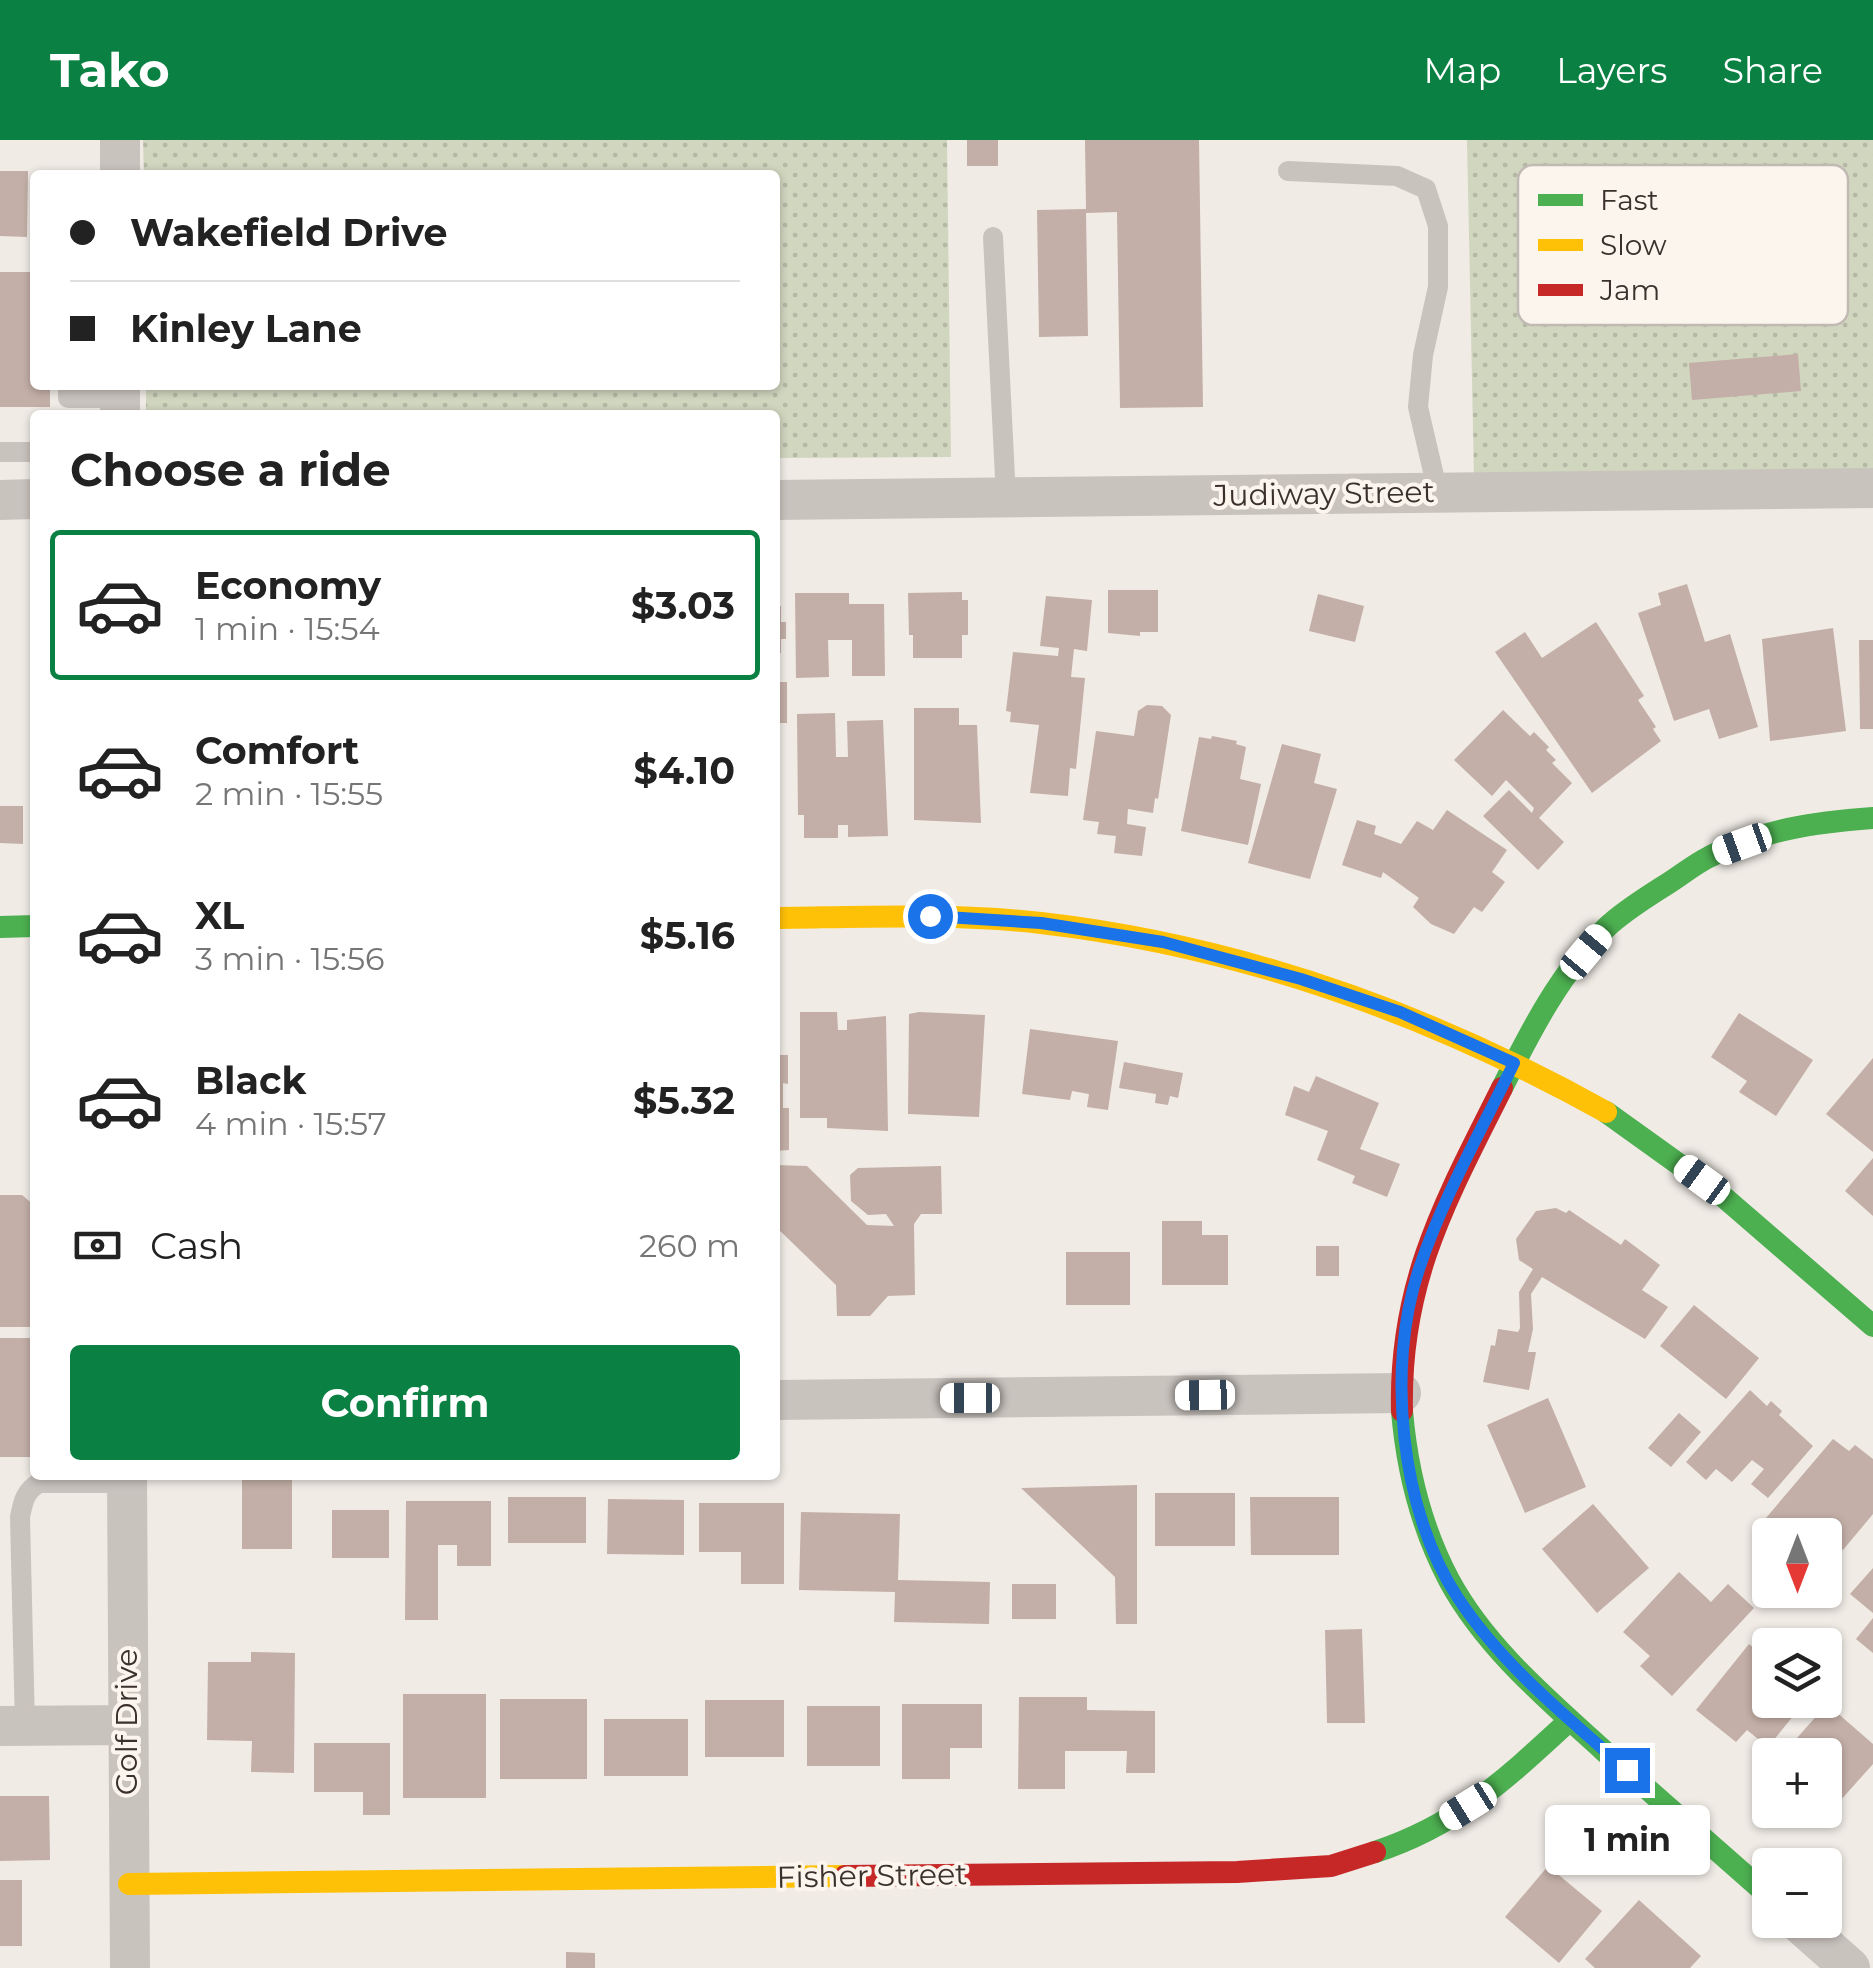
<!DOCTYPE html>
<html lang="en">
<head>
<meta charset="utf-8">
<style>
	:root { --surface:#fff; --page:#f2f2f2; --text:#222; --muted:#767676; --line:#e0e0e0; --accent:#0b8043 }
	body { margin:0; font-family:Montserrat,sans-serif; background:var(--page); color:var(--text); height:100vh; display:flex; flex-direction:column; font-size:38px; white-space:nowrap }
	* { box-sizing:border-box; margin:0 }
	p { font-size:32px; color:var(--muted) }
	.icon { flex:none; width:55px; height:55px; fill:none; stroke:currentColor; stroke-width:2; stroke-linecap:round; stroke-linejoin:round }
	.map { position:relative; flex:1; overflow:hidden }
	.panel { position:absolute; left:30px; top:270px; width:750px; height:1070px; display:flex; flex-direction:column; background:var(--surface); border-radius:10px; box-shadow:0 2px 8px #0004 }
	.panel>* { flex:none }
	.top-card { position:absolute; left:30px; top:30px; width:750px; height:220px; border-radius:10px; box-shadow:0 2px 8px #0004; display:grid; align-content:center; height:220px; padding:0 40px; background:var(--surface) }
	.needle { width:65px; rotate:180deg }
	.buttons { position:absolute; left:1752px; top:1378px; display:grid; gap:20px }
	.buttons a { display:grid; place-items:center; width:90px; height:90px; border-radius:10px; background:var(--surface); box-shadow:0 2px 8px #0004; font-size:50px }
	.end { position:absolute; width:45px; height:45px; margin:-22px; border:12px solid #1a73e8; background:#fff; box-shadow:0 0 0 5px #fff }
	.from { border-radius:50% }
	.bubble { position:absolute; height:70px; border-radius:10px; background:var(--surface); box-shadow:0 2px 8px #0004; font-size:32px; font-weight:700; line-height:70px; text-align:center }
	.car { position:absolute; width:30px; height:60px; margin:-30px -15px; border-radius:12px; box-shadow:0 0 8px 2px #0007; background:linear-gradient(#fff 24%,#345 0 40%,#fff 0 76%,#345 0 86%,#fff 0) }
	.top-card b { display:flex; align-items:center; gap:35px; height:95px; font-size:38px }
	.top-card b+b { border-top:2px solid var(--line) }
	.top-card i { width:25px; height:25px; background:var(--text) }
	ul { padding:0; list-style:none }
	li { display:flex; align-items:center; gap:30px; height:150px; margin:0 20px 15px; padding:0 20px; border:5px solid transparent; border-radius:10px }
	li div { flex:1 }
	li b { display:block; font-size:38px }
	li em { font-style:normal; font-weight:700 }
	li.current { border-color:var(--accent) }
	li>.icon { width:90px; height:90px; stroke-width:1.5 }
	h2 { padding:0 40px; font-size:45px; line-height:120px }
	.pay { display:flex; align-items:center; gap:25px; height:110px; padding:0 40px; font-size:38px }
	.pay p { margin-inline-start:auto }
	.cta { display:flex; gap:20px; margin-top:auto; padding:20px 40px }
	.cta a { flex:1; height:115px; border-radius:10px; background:var(--accent); color:#fff; font-size:40px; font-weight:700; line-height:115px; text-align:center }
	header { display:flex; align-items:center; gap:60px; box-sizing:border-box; height:140px; padding:0 50px; background:var(--accent); color:#fff }
	header strong { font-size:48px }
	nav { display:flex; gap:55px; margin-inline-start:auto; font-size:35px }
	.map>svg:first-child { display:block }
	.park { fill:url(#park-dots) }
	.building { fill:#c3afa7 }
	.lines { fill:none; stroke-linecap:round; stroke-linejoin:round }
	.lane { stroke:#c9c3be; stroke-width:20 }
	.street { stroke:#c9c3be; stroke-width:40 }
	.fast { stroke:#4caf50; stroke-width:22 }
	.slow { stroke:#ffc107; stroke-width:22 }
	.jam { stroke:#c62828; stroke-width:22 }
	.route { stroke:#1a73e8; stroke-width:12 }
	.labels { text-anchor:middle; stroke-width:8; stroke-linejoin:round; paint-order:stroke }
	.street-label { font-size:30px; fill:#3b302b; stroke:#fbf5ee }
	.key { fill:#fbf5ee; stroke:#c1bab4; stroke-width:2.5 }
	.key-label { font-size:28px; fill:#3b302b }
</style>
</head>
<body>
<header>
<strong>Tako</strong>
<nav><a>Map</a><a>Layers</a><a>Share</a></nav>
</header>
<div class="map">
<svg width="1873" height="1828" viewBox="0 0 1873 1828">
	<defs>
		<pattern id="park-dots" width="8" height="8" patternUnits="userSpaceOnUse" patternTransform="scale(2.5)"><rect width="8" height="8" fill="#d1d6bf"/><path d="M2 2h.1M6 6h.1" fill="none" stroke="#b4b8a4" stroke-width="1.8" stroke-linecap="round"/></pattern>
	</defs>
	<rect width="100%" height="100%" fill="#f0ebe5"/>
	<path class="park" d="M143 0H947L951 317 775 318V275H146V245H775V35H144Z
		M1467 0H1873V332L1474 337Z"/>
	<path class="building" d="M967 0H998V26H967Z
		M1085 0H1199L1203 267 1120 268 1117 72 1086 73 1088 196 1039 197 1037 70 1086 69Z
		M0 31H28L27 97 0 96Z
		M0 132H35V245H50V267H0Z
		M1798 214 1801 251 1692 260 1689 223Z
		M1687 444 1705 502 1730 494 1758 587 1719 599 1709 569 1674 581 1638 473 1661 465 1658 453Z
		M1108 450H1158V492H1140V496L1108 493Z
		M962 452V460H968V495H962V518H913V495H909L908 453Z
		M795 453H849V464H884L885 536H852V500H828L829 537 796 538Z
		M1318 454 1364 466 1355 502 1309 491Z
		M1046 456 1092 460 1087 511 1074 509 1071 537 1085 538 1076 629 1070 628 1068 656 1030 653 1039 585 1010 582 1011 572 1006 571 1013 512 1058 516 1059 508 1040 506Z
		M775 466H781V482H786V499H781V513H775Z
		M1596 482 1644 556 1638 560 1656 587 1653 589 1661 601 1592 653 1495 512 1525 492 1542 518Z
		M1833 488 1846 591 1770 601 1762 499Z
		M1859 500H1873V589H1860Z
		M775 542H787V583H775Z
		M1147 565 1162 566 1171 575 1158 659 1155 658 1153 673 1128 669 1127 684 1146 687 1142 716 1114 713 1116 696 1097 694 1099 682 1083 680 1096 591 1134 596 1138 571Z
		M914 568H959V585H977L981 683 914 680Z
		M1503 570 1530 596 1534 592 1549 607 1546 610 1556 620 1552 623 1572 643 1539 678 1564 702 1538 730 1483 676 1509 650 1532 673 1534 668 1506 640 1492 656 1454 620Z
		M835 573 836 617H848L847 581 883 580 888 696 848 697V685H838V698H804V675H798L797 574Z
		M1212 596 1237 601 1236 604 1246 607 1240 639 1261 644 1248 705 1181 691 1199 597 1211 599Z
		M1282 604 1321 614 1314 643 1337 649 1310 739 1248 723Z
		M0 666H23V704L0 703Z
		M1447 670 1507 710 1492 732 1505 742 1482 772 1474 767 1454 794 1431 784 1413 767 1419 758 1383 732 1381 738 1342 725 1357 680 1376 686 1374 694 1401 704 1417 681 1433 690Z
		M800 872H837L838 890H847V880L886 876 888 991 827 988V978H800Z
		M919 872 985 875 979 977 908 974 909 874Z
		M1739 873 1813 920 1776 976 1739 952 1747 941 1711 917Z
		M1030 889 1118 901 1108 970 1087 967 1089 954 1072 951 1070 960 1022 954Z
		M775 915H788V944L783 943V968H789V1010L775 1011Z
		M1873 918V1012L1826 974Z
		M1124 922 1183 933 1178 958 1170 956 1168 965 1155 963 1156 954 1119 948Z
		M1316 936 1379 963 1360 1009 1400 1024 1387 1057 1352 1043 1355 1036 1317 1020 1328 991 1285 975 1294 946 1309 952Z
		M1873 1018V1076L1845 1051Z
		M775 1025 807 1026 867 1085 894 1086 886 1074 868 1075 851 1061 850 1035 858 1028 941 1026 942 1074H921L914 1084 915 1155 888 1156 870 1176H837L836 1145 775 1086Z
		M0 1055H22L35 1066V1187H0Z
		M1556 1068 1566 1073 1569 1070 1621 1105 1625 1099 1660 1125 1642 1150 1668 1167 1645 1199 1542 1137 1531 1154 1533 1189 1528 1212H1536L1529 1250 1483 1242 1491 1205 1495 1206 1498 1189 1518 1192 1520 1188 1519 1152 1533 1129 1519 1120 1516 1099 1536 1071Z
		M1162 1081H1202V1095H1228V1145H1162Z
		M1316 1106H1339V1136H1316Z
		M1066 1112H1130V1165H1066Z
		M1694 1165 1759 1218 1726 1259 1660 1206Z
		M0 1198H35V1317H0Z
		M1750 1250 1767 1266 1771 1261 1782 1271 1779 1275 1813 1306 1768 1358 1751 1344 1764 1329 1752 1320 1732 1342 1716 1329 1706 1340 1686 1322Z
		M1548 1258 1586 1347 1525 1373 1487 1285Z
		M1679 1273 1701 1292 1671 1327 1648 1308Z
		M1833 1299 1849 1311 1855 1305 1873 1319V1374L1843 1410 1817 1388 1812 1395H1786L1766 1378Z
		M242 1335H292V1409H242Z
		M1137 1345V1484H1116L1115 1437 1021 1348Z
		M1155 1353H1235V1406H1155Z
		M508 1357H586V1403H508Z
		M1250 1357H1339V1415H1251Z
		M608 1359 684 1360V1415L607 1414Z
		M406 1361H491V1426H457V1405H438V1480H405Z
		M699 1363H784V1444H741V1412H699Z
		M1593 1364 1649 1428 1597 1473 1542 1409Z
		M332 1370H389V1418H332Z
		M801 1372 900 1374 898 1440 990 1442 989 1484 894 1482 895 1452 799 1450Z
		M1873 1428V1473L1850 1454Z
		M1679 1432 1711 1462 1728 1444 1754 1468 1672 1556 1640 1526 1650 1516 1623 1492Z
		M1012 1444H1056V1479H1012Z
		M1873 1478V1513L1856 1499Z
		M1362 1489 1365 1583H1327L1325 1490Z
		M1749 1504 1770 1521V1560H1806L1768 1607 1747 1590 1736 1602 1696 1570Z
		M251 1512 295 1513 294 1633 251 1632 252 1601 207 1600 208 1522H251Z
		M403 1554H486V1658H403Z
		M1019 1557H1087V1570L1155 1571V1633H1126L1127 1611H1065V1649H1018Z
		M500 1559H587V1639H500Z
		M705 1560H784V1617H705Z
		M902 1564H982V1608H950V1639H902Z
		M1827 1564 1873 1604V1624L1822 1681 1809 1670H1825V1615H1782Z
		M807 1566H880V1626H807Z
		M604 1579H688V1636H604Z
		M314 1603H390V1675H363V1652H314Z
		M0 1656H49L50 1720 0 1721Z
		M1548 1726 1602 1771 1559 1823 1505 1777Z
		M0 1740H22V1806H0Z
		M1639 1760 1701 1816 1690 1828H1595L1585 1819Z
		M566 1812 595 1813V1828H566Z"/>
	<g class="lines">
		<path class="lane" d="M1288 31 1397 36 1426 49 1438 86V147L1423 215 1418 267 1438 353
			M993 97 1006 358
			M68 245V258H120
			M0 312H35
			M25 1586 20 1377C23 1362 25 1351 39 1343H127"/>
		<path class="street" d="M120 0V35
			M120 245V275
			M0 360 35 359
			M775 360 1873 348
			M775 1260 1401 1253
			M127 1335 130 1828
			M0 1586 127 1585
			M1796 1780 1850 1828"/>
		<path class="fast" d="M0 787 35 786
			M1502 948C1530 892 1561 831 1607 787 1624 771 1644 759 1664 746 1679 737 1693 725 1709 717 1759 690 1817 682 1873 678
			M1606 972 1719 1053 1873 1186
			M1402 1271C1407 1330 1421 1387 1449 1440 1485 1507 1547 1559 1603 1610 1658 1659 1714 1708 1770 1757
			M1375 1712C1458 1685 1507 1638 1570 1580"/>
		<path class="slow" d="M775 778C863 777 953 773 1041 783 1241 806 1430 874 1606 972
			M129 1744 845 1736"/>
		<path class="jam" d="M1402 1271C1399 1142 1446 1060 1502 948
			M845 1736 1237 1732 1331 1726 1375 1712"/>
	</g>
	<g class="lines">
		<path class="route" d="M930 776 1041 783 1163 802 1301 839 1400 872 1514 923C1481 991 1443 1057 1419 1129 1386 1227 1400 1371 1458 1458 1502 1525 1568 1578 1627 1630"/>
	</g>
	<g class="labels">
		<g class="street-label">
			<text transform="translate(1324 354) rotate(-1)" y="10">Judiway Street</text>
			<text transform="translate(127 1582) rotate(-90)" y="10">Golf Drive</text>
			<text transform="translate(872 1736) rotate(-1)" y="10">Fisher Street</text>
		</g>
	</g>
	<rect x="1518" y="25" width="330" height="160" rx="15" class="key"/>
	<rect x="1538" y="54" width="45" height="12" fill="#4caf50"/>
	<rect x="1538" y="99" width="45" height="12" fill="#ffc107"/>
	<rect x="1538" y="144" width="45" height="12" fill="#c62828"/>
	<g class="key-label">
		<text x="1600" y="70">Fast</text>
		<text x="1600" y="115">Slow</text>
		<text x="1600" y="160">Jam</text>
	</g>
</svg>
<div class="buttons">
<a><svg class="needle" viewBox="-14 -14 28 28"><path d="M0-13l5 13h-10z" fill="#e53935"/><path d="M0 13l5-13h-10z" fill="#767676"/></svg></a>
<a><svg class="icon" aria-label="layers" viewBox="0 0 24 24"><path d="M12 4l9 5-9 5-9-5zM3 14l9 5 9-5"/></svg></a>
<a>+</a>
<a>−</a>
</div>
<i class="end from" style="left:930px;top:776px"></i>
<i class="end" style="left:1627px;top:1630px"></i>
<div class="bubble" style="left:1545px;top:1665px;width:165px">1 min</div>
<i class="car" style="left:1742px;top:704px;rotate:250deg"></i>
<i class="car" style="left:1586px;top:812px;rotate:40deg"></i>
<i class="car" style="left:1702px;top:1040px;rotate:306deg"></i>
<i class="car" style="left:1205px;top:1255px;rotate:269deg"></i>
<i class="car" style="left:970px;top:1258px;rotate:270deg"></i>
<i class="car" style="left:1468px;top:1666px;rotate:238deg"></i>
<div class="top-card">
<b><i class="from"></i>Wakefield Drive</b>
<b><i></i>Kinley Lane</b>
</div>
<section class="panel">
<h2>Choose a ride</h2>
<ul>
<li class="current"><svg class="icon" aria-label="car" viewBox="0 0 24 24"><path d="M5 17H2v-5l4-1 3-4h7l3 4 3 1v5h-3M9 17h6M6 11h13"/><circle cx="7" cy="17" r="2"/><circle cx="17" cy="17" r="2"/></svg><div><b>Economy</b><p>1 min · 15:54</p></div><em>$3.03</em></li>
<li><svg class="icon" aria-label="car" viewBox="0 0 24 24"><path d="M5 17H2v-5l4-1 3-4h7l3 4 3 1v5h-3M9 17h6M6 11h13"/><circle cx="7" cy="17" r="2"/><circle cx="17" cy="17" r="2"/></svg><div><b>Comfort</b><p>2 min · 15:55</p></div><em>$4.10</em></li>
<li><svg class="icon" aria-label="car" viewBox="0 0 24 24"><path d="M5 17H2v-5l4-1 3-4h7l3 4 3 1v5h-3M9 17h6M6 11h13"/><circle cx="7" cy="17" r="2"/><circle cx="17" cy="17" r="2"/></svg><div><b>XL</b><p>3 min · 15:56</p></div><em>$5.16</em></li>
<li><svg class="icon" aria-label="car" viewBox="0 0 24 24"><path d="M5 17H2v-5l4-1 3-4h7l3 4 3 1v5h-3M9 17h6M6 11h13"/><circle cx="7" cy="17" r="2"/><circle cx="17" cy="17" r="2"/></svg><div><b>Black</b><p>4 min · 15:57</p></div><em>$5.32</em></li>
</ul>
<div class="pay"><svg class="icon" aria-label="cash" viewBox="0 0 24 24"><path d="M3 7h18v10H3z"/><circle cx="12" cy="12" r="2"/></svg>Cash<p>260 m</p></div>
<div class="cta"><a>Confirm</a></div>
</section>
</div>
</body>
</html>
